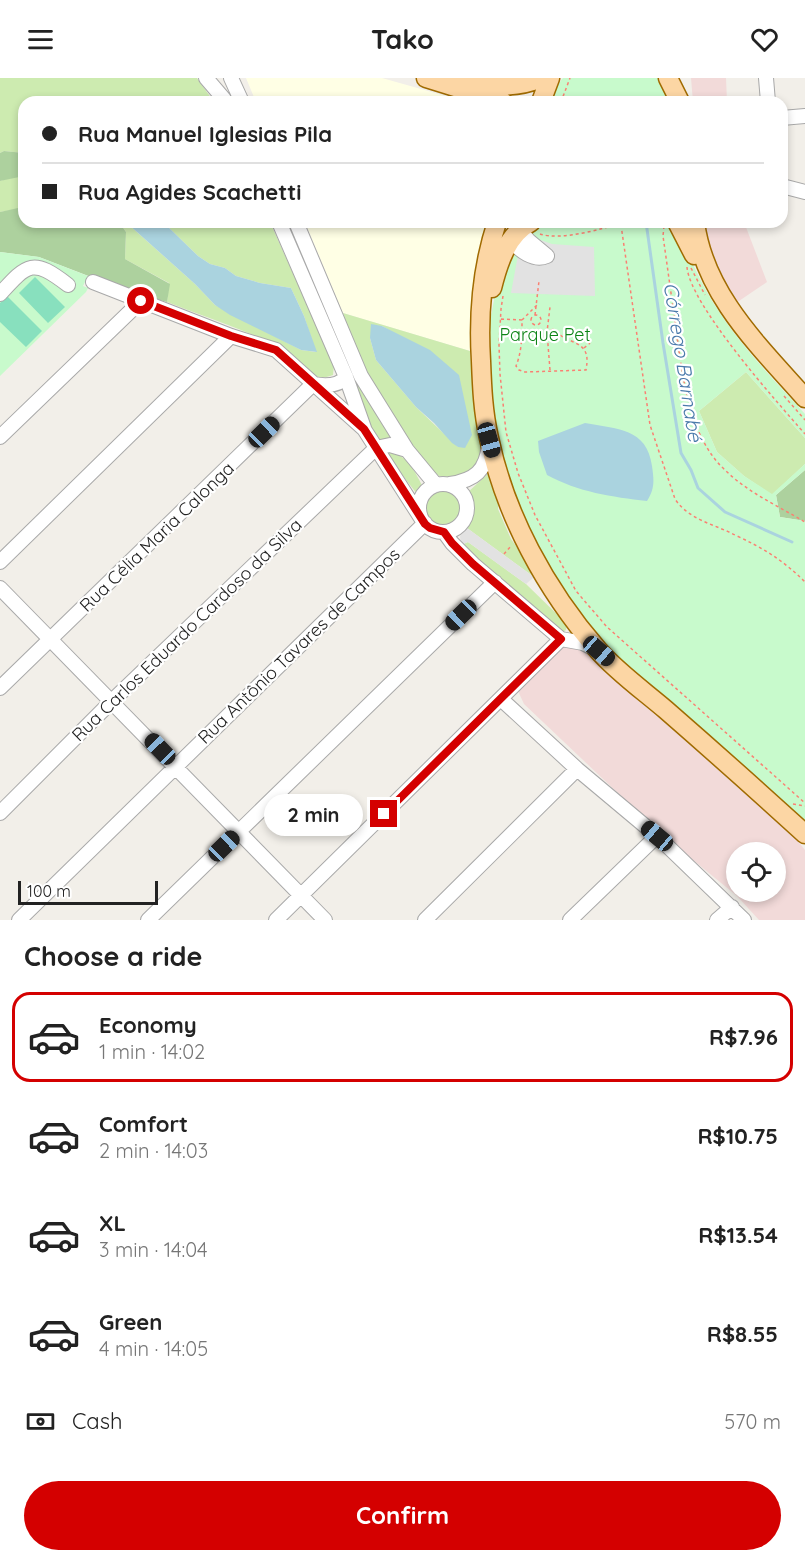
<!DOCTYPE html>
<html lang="en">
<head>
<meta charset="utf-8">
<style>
	:root { --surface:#fff; --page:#f6f6f6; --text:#222; --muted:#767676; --line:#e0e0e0; --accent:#d40000 }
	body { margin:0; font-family:Quicksand,sans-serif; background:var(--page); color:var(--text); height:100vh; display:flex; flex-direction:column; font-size:22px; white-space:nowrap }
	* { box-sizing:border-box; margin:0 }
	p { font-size:20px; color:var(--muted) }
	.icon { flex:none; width:33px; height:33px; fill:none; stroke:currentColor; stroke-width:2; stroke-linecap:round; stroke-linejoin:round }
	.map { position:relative; height:842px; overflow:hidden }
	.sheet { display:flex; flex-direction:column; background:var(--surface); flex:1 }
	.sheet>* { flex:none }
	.guide { position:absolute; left:18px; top:18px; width:770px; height:132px; border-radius:18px; box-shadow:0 3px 9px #0003; display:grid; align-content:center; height:132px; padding:0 24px; background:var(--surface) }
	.fabs { position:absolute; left:726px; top:764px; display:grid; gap:12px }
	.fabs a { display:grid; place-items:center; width:60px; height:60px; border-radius:50%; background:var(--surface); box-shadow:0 3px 9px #0003; font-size:30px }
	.scale { position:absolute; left:18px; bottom:15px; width:140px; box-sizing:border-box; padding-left:6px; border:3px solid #222; border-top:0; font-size:16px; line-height:21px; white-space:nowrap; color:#222; -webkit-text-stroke:4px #fff; paint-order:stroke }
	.end { position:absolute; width:27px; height:27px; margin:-14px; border:8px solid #d40000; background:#fff; box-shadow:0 0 0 3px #fff }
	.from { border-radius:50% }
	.bubble { position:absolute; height:42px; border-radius:21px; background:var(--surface); box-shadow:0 3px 9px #0003; font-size:20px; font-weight:700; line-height:42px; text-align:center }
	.car { position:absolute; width:18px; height:36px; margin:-18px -9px; border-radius:8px; box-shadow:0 0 4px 2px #0007; background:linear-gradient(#222 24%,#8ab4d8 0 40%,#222 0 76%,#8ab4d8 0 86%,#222 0) }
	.guide b { display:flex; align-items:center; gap:21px; height:57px; font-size:22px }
	.guide b+b { border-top:2px solid var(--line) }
	.guide i { width:15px; height:15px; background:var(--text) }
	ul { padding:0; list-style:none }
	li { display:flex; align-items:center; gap:18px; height:90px; margin:0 12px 9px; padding:0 12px; border:3px solid transparent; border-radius:18px }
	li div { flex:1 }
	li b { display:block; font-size:22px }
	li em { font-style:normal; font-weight:700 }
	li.selected { border-color:var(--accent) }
	li>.icon { width:54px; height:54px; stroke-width:1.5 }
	h2 { padding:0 24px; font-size:27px; line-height:72px }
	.pay { display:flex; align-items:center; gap:15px; height:66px; padding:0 24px; font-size:22px }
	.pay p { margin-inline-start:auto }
	.cta { display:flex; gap:12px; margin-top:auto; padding:12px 24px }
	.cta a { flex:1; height:69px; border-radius:36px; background:var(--accent); color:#fff; font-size:24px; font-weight:700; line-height:69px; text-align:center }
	header { display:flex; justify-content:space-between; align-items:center; height:78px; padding:0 24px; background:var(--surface); font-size:27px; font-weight:700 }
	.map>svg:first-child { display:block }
	.commercial { fill:#f2dad9; fill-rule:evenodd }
	.education { fill:#ffffe5 }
	.grass { fill:#cdebb0; fill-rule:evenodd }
	.forest { fill:#add19e }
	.park { fill:#c8facc }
	.pitch { fill:#88e0be }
	.parking { fill:#e2e2e2 }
	.water { fill:#aad3df }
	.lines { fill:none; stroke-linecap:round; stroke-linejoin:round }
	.stream { stroke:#aad3df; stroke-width:3 }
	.minor-casing { stroke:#a9a9a9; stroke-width:16 }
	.major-casing { stroke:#a06b00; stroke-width:21 }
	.path { stroke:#fa8072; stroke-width:1.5; stroke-dasharray:3 3; stroke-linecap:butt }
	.minor { stroke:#fff; stroke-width:14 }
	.major { stroke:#fcd6a4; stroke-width:18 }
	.route { stroke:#d40000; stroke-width:8 }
	.labels { text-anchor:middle; stroke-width:4.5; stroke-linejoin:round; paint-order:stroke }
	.park-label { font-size:18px; fill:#0c8416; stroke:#fff }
	.street-label { font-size:18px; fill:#222; stroke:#fff }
	.water-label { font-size:20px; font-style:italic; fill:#4a7aab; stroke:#fff }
</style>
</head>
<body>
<header><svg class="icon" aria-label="menu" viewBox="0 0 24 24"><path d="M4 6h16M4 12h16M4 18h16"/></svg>Tako<svg class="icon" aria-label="heart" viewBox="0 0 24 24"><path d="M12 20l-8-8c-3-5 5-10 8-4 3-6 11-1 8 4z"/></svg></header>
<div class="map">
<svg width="805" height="842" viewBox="0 0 805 842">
	<rect width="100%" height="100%" fill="#f2efe9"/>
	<path class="commercial" d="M691 0H726L727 24H693Z
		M702 144H744L767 204 736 225 717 193Z
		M566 565 587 571 789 752 805 772V842H759L737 818 660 755 524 626 518 613ZM736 774H776V813H736Z"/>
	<path class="education" d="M246 0H382L467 24H256Z
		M305 144H492L473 208 470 273 343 235Z"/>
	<path class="grass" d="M0 0H197L214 24H24V75L4 73 0 75Z
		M16 98H24V130L0 134V103Z
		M119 144H129V147L195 206 215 227 301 272 316 274 304 238 291 210 260 205 236 198 225 190 210 186 198 178 163 144H270L334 287 333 297C309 307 304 283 288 273 250 253 207 240 167 224L169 205 125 181 126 154Z
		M343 235 470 273 475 332 481 368 479 380 473 390 459 400 439 398 422 384 366 297 352 265ZM382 248 401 259 458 369 416 329 376 282 370 260Z
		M339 270H341L352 292 396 365H379L369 352Z
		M746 294 805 360V386L772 417 744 398 717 374 699 333Z
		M390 374C408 377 415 394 423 409L417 416 386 376Z
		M491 393 499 419 498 431 511 461 534 493V499L467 450C476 438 476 428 467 415Z
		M425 431a19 19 0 1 1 38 0a19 19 0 1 1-38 0Z
		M468 464 526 506 567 546 566 552 561 555 461 467Z"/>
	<path class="forest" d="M4 73 24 75V98L0 103V75Z
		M18 130H24V144H119L126 154 125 181 170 206 167 224 125 212 39 179 0 174V134Z
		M805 392V443L780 439 776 417Z"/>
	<path class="park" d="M563 0H663L674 24H548L552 14Z
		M550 144H670C687 170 697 199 714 226 739 266 773 301 805 336V360L746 294 699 333 717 374 744 398 772 416 805 386V392L776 417 780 439 805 443V749L610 575 553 502 509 412 491 334 488 252 498 202 524 154 534 146Z
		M0 174 39 179 88 198 83 208 88 210 86 214 0 298Z"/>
	<path class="pitch" d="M35 199 65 229 48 245 19 215Z
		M7 218 42 253 26 269 0 244V225Z"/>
	<path class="parking" d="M535 160 552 166 594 169 595 218 511 215 518 177Z
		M467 450 534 499 526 506 468 464 461 467 460 458Z"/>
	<path class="water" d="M129 144H163L198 178 210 186 225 190 236 198 260 205 291 210 304 238 317 274 301 272 230 237 215 227 195 206 128 146Z
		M371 246 382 248 430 272 459 297 472 357 465 370 458 369 452 365 434 345 416 329 376 282 370 260Z
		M585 345C617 351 647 350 652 388 654 402 655 411 647 423 612 419 578 414 547 397L539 374 538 363Z"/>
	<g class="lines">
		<path class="stream" d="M646 144 663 265 681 375 691 392 698 410 725 434 792 464"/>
		<defs>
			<path id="minor" d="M206 0 224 21
				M231 0 242 24
				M766 0 768 24
				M782 40 805 38
				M782 108 805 114
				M279 144 346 299 364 350
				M296 144 361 298 407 372 436 407
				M520 152 529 163 547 178
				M510 163C520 172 533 184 547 178
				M93 204 231 258 276 272 364 351 421 440
				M0 216C28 185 33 180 68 207
				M313 306C324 308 338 309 346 299
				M0 359 141 223
				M419 430a24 24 0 1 1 48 0a24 24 0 1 1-48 0Z
				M450 406C475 402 486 393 489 367
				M444 454 452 465 473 486 561 561 583 565 597 572
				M0 484 231 258
				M0 510 325 842
				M0 610 313 306
				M501 621 577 691 657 758 744 842
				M0 735 112 623 376 370 390 367 407 372
				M19 842 425 445
				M148 842 495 504
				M276 842 561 561
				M425 842 577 691
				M570 842 657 758
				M717 842 732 829"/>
			<path id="major" d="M426 0 503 24
				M459 0C486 9 515 11 542 0
				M668 0 680 24
				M541 24 550 0
				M497 144C482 189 478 235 481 283 482 309 483 334 489 360 505 437 546 512 598 572 616 593 645 614 666 632 713 673 759 714 805 756
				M677 144 694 177
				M695 144C704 216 759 268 805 320
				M492 210C498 186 507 156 531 144"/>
		</defs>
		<use href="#minor" class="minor-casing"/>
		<use href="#major" class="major-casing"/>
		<path class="path" d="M561 24 570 0
			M621 147 650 347 675 421C689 442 714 446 735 457 763 470 783 482 805 504
			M664 148 663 158C667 186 671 215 675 244 682 292 687 357 725 392 747 414 778 428 805 444
			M540 156C561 163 603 151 624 144
			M687 189C690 227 777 324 805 356
			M691 190 705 217
			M503 218 501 231 499 267 500 296 506 354 518 395 535 437 576 513 607 549 805 725
			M535 237 539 203
			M531 242a5 5 0 1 1 10 0a5 5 0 1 1-10 0Z
			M501 241 522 242
			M522 256 540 257 554 251C558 254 560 258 565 260 582 268 590 270 586 292L525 294 519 292 516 288C522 273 522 258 522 242L537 227
			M584 270 590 265
			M550 292 547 254 550 229
			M784 318 805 342
			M504 476 511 468
			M793 726 805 728"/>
		<use href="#minor" class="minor"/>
		<use href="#major" class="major"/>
	</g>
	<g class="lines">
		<path class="route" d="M141 223 231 258 276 272 364 351 425 446 430 450 444 454 452 465 473 486 561 561 384 736"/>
	</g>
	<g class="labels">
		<g class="park-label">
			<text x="545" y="263">Parque Pet</text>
		</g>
		<g class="street-label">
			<text transform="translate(157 459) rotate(-44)" y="6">Rua Célia Maria Calonga</text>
			<text transform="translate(187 552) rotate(-44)" y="6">Rua Carlos Eduardo Cardoso da Silva</text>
			<text transform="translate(299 568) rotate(-44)" y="6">Rua Antônio Tavares de Campos</text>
		</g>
		<g class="water-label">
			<text transform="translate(683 284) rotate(81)" y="7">Córrego Barnabé</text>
		</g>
	</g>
</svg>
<div class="fabs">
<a><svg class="icon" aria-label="locate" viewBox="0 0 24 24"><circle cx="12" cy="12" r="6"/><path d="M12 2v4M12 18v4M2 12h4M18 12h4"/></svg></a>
</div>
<div class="scale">100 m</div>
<i class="end from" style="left:141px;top:223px"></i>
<i class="end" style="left:384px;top:736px"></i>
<div class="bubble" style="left:264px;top:716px;width:99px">2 min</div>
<i class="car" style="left:264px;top:354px;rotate:46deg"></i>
<i class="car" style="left:489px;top:362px;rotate:164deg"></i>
<i class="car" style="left:461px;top:537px;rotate:226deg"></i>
<i class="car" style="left:599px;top:573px;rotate:131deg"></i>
<i class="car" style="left:160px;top:671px;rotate:316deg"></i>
<i class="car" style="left:657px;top:758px;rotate:310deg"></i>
<i class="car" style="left:224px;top:768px;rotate:46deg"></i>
<div class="guide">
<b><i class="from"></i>Rua Manuel Iglesias Pila</b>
<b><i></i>Rua Agides Scachetti</b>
</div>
</div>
<section class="sheet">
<h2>Choose a ride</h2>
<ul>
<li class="selected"><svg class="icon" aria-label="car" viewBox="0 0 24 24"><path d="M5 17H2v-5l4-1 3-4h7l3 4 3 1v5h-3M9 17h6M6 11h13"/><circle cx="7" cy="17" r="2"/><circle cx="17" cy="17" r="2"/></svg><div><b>Economy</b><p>1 min · 14:02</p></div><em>R$7.96</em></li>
<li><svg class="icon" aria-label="car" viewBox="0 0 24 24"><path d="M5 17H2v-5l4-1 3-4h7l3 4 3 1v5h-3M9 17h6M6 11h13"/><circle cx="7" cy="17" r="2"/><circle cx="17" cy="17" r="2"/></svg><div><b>Comfort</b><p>2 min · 14:03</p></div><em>R$10.75</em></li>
<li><svg class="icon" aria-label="car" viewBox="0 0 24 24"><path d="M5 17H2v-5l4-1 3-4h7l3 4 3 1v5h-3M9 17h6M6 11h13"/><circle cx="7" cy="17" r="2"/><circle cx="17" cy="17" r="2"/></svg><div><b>XL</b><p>3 min · 14:04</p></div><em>R$13.54</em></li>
<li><svg class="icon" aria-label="car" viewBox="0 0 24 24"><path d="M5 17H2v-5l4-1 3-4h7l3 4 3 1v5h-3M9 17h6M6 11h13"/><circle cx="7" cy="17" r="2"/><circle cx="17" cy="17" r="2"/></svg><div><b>Green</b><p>4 min · 14:05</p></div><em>R$8.55</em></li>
</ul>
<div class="pay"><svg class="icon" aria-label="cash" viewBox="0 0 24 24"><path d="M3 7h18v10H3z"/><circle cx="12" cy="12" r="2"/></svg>Cash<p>570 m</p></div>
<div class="cta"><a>Confirm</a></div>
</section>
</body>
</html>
